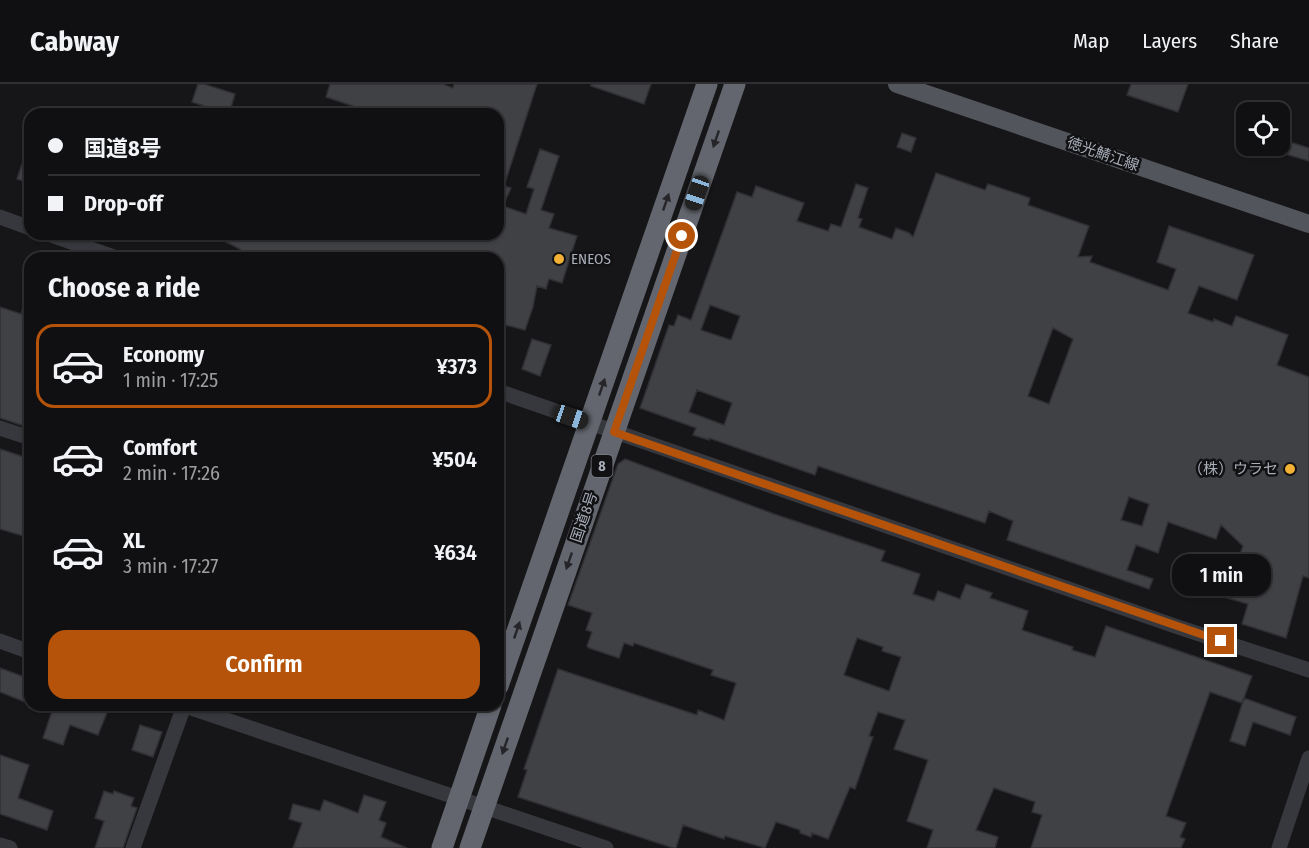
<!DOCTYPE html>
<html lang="en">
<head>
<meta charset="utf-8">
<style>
	:root { --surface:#101012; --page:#19191b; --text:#f1f3f6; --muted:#9c9d9f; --line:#303032; --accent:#b45309 }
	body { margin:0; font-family:"Fira Sans Condensed","Noto Sans JP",sans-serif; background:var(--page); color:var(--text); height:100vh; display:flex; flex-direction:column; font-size:22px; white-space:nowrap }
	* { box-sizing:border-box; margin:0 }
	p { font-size:20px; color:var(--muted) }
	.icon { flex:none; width:33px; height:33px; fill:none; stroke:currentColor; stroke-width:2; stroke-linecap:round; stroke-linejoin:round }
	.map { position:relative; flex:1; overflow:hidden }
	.side { position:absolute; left:24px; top:168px; width:480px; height:459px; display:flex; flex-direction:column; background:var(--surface); border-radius:18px; box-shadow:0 2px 4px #0004,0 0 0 2px var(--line) }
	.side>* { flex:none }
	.banner { position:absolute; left:24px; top:24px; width:480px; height:132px; border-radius:18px; box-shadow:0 2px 4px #0004,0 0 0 2px var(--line); display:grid; align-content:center; height:132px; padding:0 24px; background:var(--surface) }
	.tools { position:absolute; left:1236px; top:18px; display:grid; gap:12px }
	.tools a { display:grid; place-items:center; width:54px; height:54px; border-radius:12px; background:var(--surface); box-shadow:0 2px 4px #0004,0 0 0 2px var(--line); font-size:30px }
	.end { position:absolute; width:27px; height:27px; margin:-14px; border:8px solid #b45309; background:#fff; box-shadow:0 0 0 3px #fff }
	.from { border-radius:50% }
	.bubble { position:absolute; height:42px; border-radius:18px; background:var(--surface); box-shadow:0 2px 4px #0004,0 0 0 2px var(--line); font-size:20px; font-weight:600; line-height:42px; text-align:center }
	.car { position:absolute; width:18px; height:36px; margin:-18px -9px; border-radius:8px; box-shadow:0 0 4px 2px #0007; background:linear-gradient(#222 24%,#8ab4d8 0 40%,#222 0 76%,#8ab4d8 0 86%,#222 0) }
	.banner b { display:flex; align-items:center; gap:21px; height:57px; font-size:22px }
	.banner b+b { border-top:2px solid var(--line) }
	.banner i { width:15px; height:15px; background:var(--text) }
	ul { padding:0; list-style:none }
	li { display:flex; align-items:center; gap:18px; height:84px; margin:0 12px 9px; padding:0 12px; border:3px solid transparent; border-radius:18px }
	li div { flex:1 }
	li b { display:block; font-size:22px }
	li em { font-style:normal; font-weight:600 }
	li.current { border-color:var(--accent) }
	li>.icon { width:54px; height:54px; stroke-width:1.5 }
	h2 { padding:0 24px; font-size:27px; line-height:72px }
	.primary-button { display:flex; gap:12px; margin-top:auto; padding:12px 24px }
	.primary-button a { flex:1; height:69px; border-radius:18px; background:var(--accent); color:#fff; font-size:24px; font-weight:600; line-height:69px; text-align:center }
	header { display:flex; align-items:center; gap:36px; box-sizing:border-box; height:84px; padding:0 30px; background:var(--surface); border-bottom:2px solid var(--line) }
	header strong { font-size:28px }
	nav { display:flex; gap:33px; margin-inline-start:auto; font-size:21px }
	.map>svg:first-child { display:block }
	.building { fill:#404145; stroke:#303034; stroke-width:1.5; fill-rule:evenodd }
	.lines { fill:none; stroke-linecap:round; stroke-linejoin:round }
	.minor { stroke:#37383d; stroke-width:15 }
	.major { stroke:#53555c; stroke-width:18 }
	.highway { stroke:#63666e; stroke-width:21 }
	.oneway { fill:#26262a }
	.route { stroke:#b45309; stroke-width:8 }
	.poi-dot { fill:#f2b134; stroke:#111113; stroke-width:2 }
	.labels { text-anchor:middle; stroke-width:5; stroke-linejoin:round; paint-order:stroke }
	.shield { fill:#111113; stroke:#7b7e86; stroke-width:1.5 }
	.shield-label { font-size:14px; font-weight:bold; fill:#a8adb8 }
	.street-label { font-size:15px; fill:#a8adb8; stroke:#111113 }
	.poi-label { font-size:15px; fill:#a8adb8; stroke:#111113; text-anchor:start }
</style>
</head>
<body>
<header>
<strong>Cabway</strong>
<nav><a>Map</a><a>Layers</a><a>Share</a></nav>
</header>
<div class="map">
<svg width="1309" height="764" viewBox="0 0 1309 764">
	<rect width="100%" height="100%" fill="#161618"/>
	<path class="building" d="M198 0H204L235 10 229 30 192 18Z
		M330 0H443L453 4 454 0H537L504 102 511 104 503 122 526 130 534 105 527 103 540 65 559 72 541 126 554 130 549 144 577 152 562 199 549 195 546 205 537 202 533 223 525 246 498 239V174H424L414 170 412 174H259L240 167V165L218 154 220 150H232L245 155 246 150H498V30H350L353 22 326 13Z
		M591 0H651L644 20 591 2Z
		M1131 0H1188L1178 28 1127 11Z
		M902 49 916 54 911 68 897 63Z
		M1286 57 1309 64V77L1282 69Z
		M28 62 30 63V99L17 95Z
		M936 89 985 106 988 100 1030 114 1028 121 1089 142 1078 173 1092 172 1090 178 1168 206 1176 185 1157 178 1169 142 1254 171 1237 216 1199 202 1188 229 1213 238 1214 235 1232 242 1236 232 1288 251 1277 281 1309 293V494L1303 492 1286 554 1242 540 1248 520 1224 513 1243 462 1221 441 1216 455 1168 438 1158 469 1136 461 1127 486 1153 495 1149 505 1007 456 1013 437 989 427 985 439 818 382 815 391 709 354V356L693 351 696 344 640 324 669 241 674 242 678 231 691 236 737 108 752 113 756 102 804 119 797 137 828 147 831 140 841 143 856 100 868 104 858 134 862 135 859 143 892 155 896 144 909 149 913 153ZM710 221 740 232 731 256 701 246ZM1053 244 1073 255 1049 320 1028 312ZM697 306 732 319 724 341 689 328ZM1129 413 1149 420 1142 442 1121 436Z
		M28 208H30V344L0 334V223L21 230Z
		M532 255 551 261 540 292 522 285Z
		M0 365 30 375V454L0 445Z
		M625 375 774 430 885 467 881 477 920 490 913 510 934 517 938 507 960 515 966 500 992 509 990 514 1028 527 1022 546 1073 563 1072 566 1095 573 1106 542 1252 592 1242 619 1210 608 1166 732 1186 739 1180 753 1185 755 1181 764H1031L1042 731 1032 728 1035 718 994 704 976 746 998 753 995 764H927L933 746 907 737 928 676 894 665 905 636 878 628 869 652 873 653 855 705 850 703 828 755 812 749 811 753 800 749V746L776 738 765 764 725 752 724 755 683 741 676 764H673L518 713 527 686 524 685 558 585 697 631 698 626 724 636 736 599 711 591 713 586 634 559 633 562 624 559 619 574 589 564 587 562 592 548 586 546 592 529 568 521 618 380ZM857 554 883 563 882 567 901 573 889 607 844 591Z
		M0 584 30 595V605L25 618 0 608Z
		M1244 614 1296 633 1290 651 1253 638 1245 662 1230 657Z
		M54 621H110L98 651 70 641 63 661 43 654Z
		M140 641 162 648 153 673 132 666Z
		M0 671 29 681 18 714 53 727 47 746 0 730Z
		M104 707 113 710 114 707 134 714 131 722 137 724 123 764H95L104 737 95 734Z
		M364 711 386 718 379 736 386 739 381 753 407 764H293L302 739 289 735 293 720 320 727 324 716 358 729Z"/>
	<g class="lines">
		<path class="minor" d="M0 133 30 144
			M48 150 117 174
			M498 307 1178 543 1309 586
			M0 344 30 354
			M0 557 30 568
			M182 621 606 764
			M0 761 10 764
			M133 764 184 622
			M1279 764 1309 674"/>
		<path class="major" d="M897 0 1309 140"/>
		<path class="highway" d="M498 602 707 0
			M442 764 491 621
			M470 764 735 0"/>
	</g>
	<defs><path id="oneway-solid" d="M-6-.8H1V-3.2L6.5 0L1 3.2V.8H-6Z" transform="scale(1.5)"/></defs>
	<g class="oneway">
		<use href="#oneway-solid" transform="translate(716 55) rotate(109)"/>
		<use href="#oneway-solid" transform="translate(666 118) rotate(-71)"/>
		<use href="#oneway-solid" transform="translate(602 303) rotate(-71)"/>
		<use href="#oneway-solid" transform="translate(569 477) rotate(109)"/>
		<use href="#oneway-solid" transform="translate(517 546) rotate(-71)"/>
		<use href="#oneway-solid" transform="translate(505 662) rotate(109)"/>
	</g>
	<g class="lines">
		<path class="route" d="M682 152 614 348 1221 557"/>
	</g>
	<g class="poi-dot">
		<circle cx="559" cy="175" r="6"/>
		<circle cx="1290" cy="385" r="6"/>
	</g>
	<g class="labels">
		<rect class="shield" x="591.5" y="371" width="21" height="22" rx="4.5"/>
		<g class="shield-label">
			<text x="602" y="387">8</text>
		</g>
		<g class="street-label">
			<text transform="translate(1103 70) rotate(19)" y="5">徳光鯖江線</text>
			<text transform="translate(584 433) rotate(-71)" y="5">国道8号</text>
		</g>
		<g class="poi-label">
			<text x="571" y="180">ENEOS</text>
			<text x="1278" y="390" text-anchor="end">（株）ウラセ</text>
		</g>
	</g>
</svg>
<div class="tools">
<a><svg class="icon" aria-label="locate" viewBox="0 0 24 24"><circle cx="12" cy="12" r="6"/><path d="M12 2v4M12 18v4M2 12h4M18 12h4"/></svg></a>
</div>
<i class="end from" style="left:682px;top:152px"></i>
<i class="end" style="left:1221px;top:557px"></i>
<div class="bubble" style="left:1172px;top:470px;width:99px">1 min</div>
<i class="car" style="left:697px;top:109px;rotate:199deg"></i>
<i class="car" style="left:571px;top:333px;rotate:109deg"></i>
<div class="banner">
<b><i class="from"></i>国道8号</b>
<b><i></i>Drop-off</b>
</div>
<section class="side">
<h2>Choose a ride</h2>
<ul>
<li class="current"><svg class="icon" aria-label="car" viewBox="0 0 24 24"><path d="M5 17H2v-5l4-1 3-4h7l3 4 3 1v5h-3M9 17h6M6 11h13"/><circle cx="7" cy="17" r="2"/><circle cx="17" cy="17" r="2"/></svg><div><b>Economy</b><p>1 min · 17:25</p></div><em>¥373</em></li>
<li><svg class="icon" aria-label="car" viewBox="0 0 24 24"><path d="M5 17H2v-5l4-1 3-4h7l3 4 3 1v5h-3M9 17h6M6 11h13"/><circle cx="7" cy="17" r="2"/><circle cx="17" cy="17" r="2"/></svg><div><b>Comfort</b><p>2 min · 17:26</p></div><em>¥504</em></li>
<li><svg class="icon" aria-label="car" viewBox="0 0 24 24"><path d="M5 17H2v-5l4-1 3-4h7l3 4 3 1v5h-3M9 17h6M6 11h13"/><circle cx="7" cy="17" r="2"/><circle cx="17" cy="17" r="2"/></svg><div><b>XL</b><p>3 min · 17:27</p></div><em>¥634</em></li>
</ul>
<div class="primary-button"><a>Confirm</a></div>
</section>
</div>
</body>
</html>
